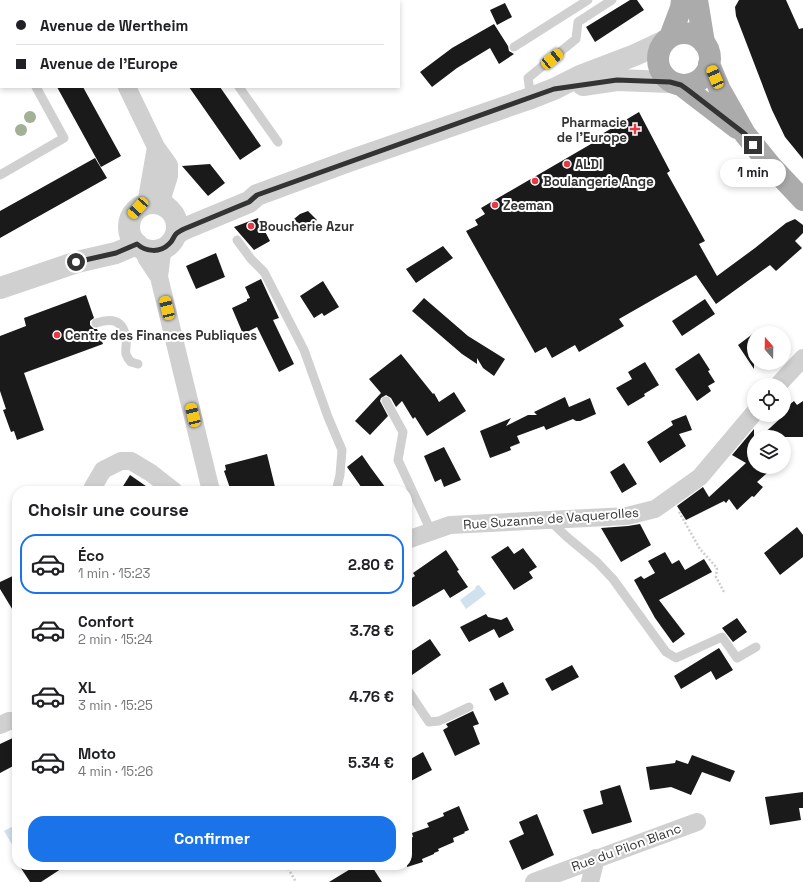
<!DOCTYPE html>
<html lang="fr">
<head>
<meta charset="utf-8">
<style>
	:root { --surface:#fff; --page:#f6f6f6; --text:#202124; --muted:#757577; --line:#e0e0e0; --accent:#1a73e8 }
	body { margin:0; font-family:"Space Grotesk",sans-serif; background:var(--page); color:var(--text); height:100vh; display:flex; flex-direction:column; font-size:15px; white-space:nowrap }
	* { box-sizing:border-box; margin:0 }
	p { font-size:13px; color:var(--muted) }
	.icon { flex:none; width:22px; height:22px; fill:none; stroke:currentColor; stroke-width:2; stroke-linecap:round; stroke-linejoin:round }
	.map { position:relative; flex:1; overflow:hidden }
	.details { position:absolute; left:12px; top:486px; width:400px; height:384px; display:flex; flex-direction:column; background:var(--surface); border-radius:16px; box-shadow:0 2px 6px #0003 }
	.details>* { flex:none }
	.top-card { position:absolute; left:0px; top:0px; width:400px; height:88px; box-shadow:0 2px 6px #0003; display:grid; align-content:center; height:88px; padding:0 16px; background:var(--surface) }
	.needle { width:26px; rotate:340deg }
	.buttons { position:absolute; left:747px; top:326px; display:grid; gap:8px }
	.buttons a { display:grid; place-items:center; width:44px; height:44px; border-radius:50%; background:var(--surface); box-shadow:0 2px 6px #0003; font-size:20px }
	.end { position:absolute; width:18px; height:18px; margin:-9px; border:5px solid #333; background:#fff; box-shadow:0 0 0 2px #fff }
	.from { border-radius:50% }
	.bubble { position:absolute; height:28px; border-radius:14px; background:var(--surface); box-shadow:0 2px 6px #0003; font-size:13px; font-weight:700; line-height:28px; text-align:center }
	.car { position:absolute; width:12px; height:24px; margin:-12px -6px; border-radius:5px; box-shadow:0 0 3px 1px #0007; background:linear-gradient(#f5c518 24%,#345 0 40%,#f5c518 0 76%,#345 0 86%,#f5c518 0) }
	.top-card b { display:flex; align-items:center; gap:14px; height:38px; font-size:15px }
	.top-card b+b { border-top:1px solid var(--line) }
	.top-card i { width:10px; height:10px; background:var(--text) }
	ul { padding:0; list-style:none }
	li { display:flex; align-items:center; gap:12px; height:60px; margin:0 8px 6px; padding:0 8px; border:2px solid transparent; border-radius:16px }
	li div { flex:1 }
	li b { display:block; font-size:15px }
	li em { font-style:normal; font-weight:700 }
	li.on { border-color:var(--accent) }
	li>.icon { width:36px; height:36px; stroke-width:1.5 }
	h2 { padding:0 16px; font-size:18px; line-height:48px }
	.primary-button { display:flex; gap:8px; margin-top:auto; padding:8px 16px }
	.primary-button a { flex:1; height:46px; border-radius:16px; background:var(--accent); color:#fff; font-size:16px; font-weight:700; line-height:46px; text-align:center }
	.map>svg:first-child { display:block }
	.water { fill:#cfe2ee }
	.building { fill:#1a1a1a }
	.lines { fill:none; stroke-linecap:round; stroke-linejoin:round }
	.path { stroke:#cdcdcd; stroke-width:2.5; stroke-dasharray:2 2; stroke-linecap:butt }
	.service { stroke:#d0d0d0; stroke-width:9 }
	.minor { stroke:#d0d0d0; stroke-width:18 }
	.tertiary { stroke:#d0d0d0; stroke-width:22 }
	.primary { stroke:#ababab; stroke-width:22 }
	.tree { fill:#a2b095 }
	.route { stroke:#333; stroke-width:5 }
	.poi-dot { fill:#e63946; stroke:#fff; stroke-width:1.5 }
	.labels { text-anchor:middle; stroke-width:4; stroke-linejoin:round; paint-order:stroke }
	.poi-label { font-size:13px; font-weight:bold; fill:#333; stroke:#fff; text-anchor:start }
	.street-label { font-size:13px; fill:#333; stroke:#fff }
</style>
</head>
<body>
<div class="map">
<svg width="803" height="882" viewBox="0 0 803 882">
	<rect width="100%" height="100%" fill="#fff"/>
	<path class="water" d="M479 585 486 594 466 609 460 600 475 589 476 586Z
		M17 824V853L4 831Z"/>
	<path class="building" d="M630 0H637L644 10 595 42 586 27Z
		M739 0H786L799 29 803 28V159L785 137 772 110 736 16 735 7Z
		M505 3 512 17 497 25 490 10Z
		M494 24 508 46 509 51 514 54 499 64 490 48 457 68 432 87 420 72 452 48Z
		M57 87H83L121 156 101 167Z
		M189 87H220L261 146 240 160Z
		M639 112 670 171 667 173 705 241 699 244 717 276 755 248 786 223 795 219 803 225V233L795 241 802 248 776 271 770 265 716 304 696 275 619 319 624 326 579 352 575 345 552 358 546 347 535 353 466 231 478 225 475 220 485 214 481 208 603 137 602 134Z
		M95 158 107 178 0 238V211Z
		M210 164 225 183 208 196 182 166Z
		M308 211 317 220 304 230 294 219 300 214Z
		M258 218 270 241 254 250 234 227Z
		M443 246 453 258 416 283 406 269Z
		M216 253 225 277 196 289 186 266Z
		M261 279 279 318 273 320 294 364 279 372 257 327 243 334 232 308 247 301V299L250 298 245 287Z
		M323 281 339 307 324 316 322 313 314 318 300 296Z
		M86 295 94 318 90 321V325L94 329H97L103 344 24 373 44 430 17 440 14 431 11 432 3 410 6 409 0 391V336L26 326 24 318Z
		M424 298 468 336 505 359 494 376 483 368 477 358V364L462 354 412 311Z
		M705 299 715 314 682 336 672 321Z
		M754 333V369L738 345Z
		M699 353 710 370 708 371 715 382 708 386 711 391 697 401 675 369Z
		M401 354 433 394 434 393 439 402 454 392 466 411 427 436 415 417 413 419 402 401 396 407 391 398 386 395 381 398 380 401 388 416 370 435 355 421 381 393 369 379Z
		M645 362 659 385 644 394 645 396 628 406 616 388 632 379 628 372Z
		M565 397 569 407 590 398 596 414 580 421H576L573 419 546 430 544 426 517 436 520 443 510 447 511 450 490 458 480 431 511 418 506 426 528 415H537L534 412Z
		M794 401 797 405 803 401V437H760L783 416 782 415H784V409Z
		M686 415 692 430 679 434 686 446 660 463 647 442 673 425 671 421Z
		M754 429V467H774L757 482 763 487 754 497 752 496 737 510 729 499 726 503 724 501 686 520 677 506 703 487 709 497 746 463 732 455Z
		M444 447 461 480 444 487 441 479 435 482 424 456Z
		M267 454 276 491H231L224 471 226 470 225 465Z
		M362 455 371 468 388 491H364L347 467Z
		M624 463 637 484 622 493 610 472Z
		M130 475 153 491H120Z
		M640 524 651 545 621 562 601 528 628 526Z
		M797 527 803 535V557L780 575 764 553Z
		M508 546 514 554 523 548 537 567 529 572 533 578 514 590 491 557Z
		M446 550 459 570 457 571 468 587 450 598 444 589 413 607 407 598V581L415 576 413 573Z
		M665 552 672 564 679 560 685 570 704 559 712 572 659 600 685 634 673 643 655 618 634 580 641 576 644 579 655 573 648 561Z
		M17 574V617L0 589V582Z
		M486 614 488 617 501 620 507 617 514 630 499 638 494 629 469 642 460 627Z
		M737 618 747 632 733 642 722 628Z
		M430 639 441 655 412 675 407 667V654Z
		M719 648 733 670 716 680 711 671 681 689 674 676Z
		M572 665 579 677 552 691 545 679Z
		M503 682 509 694 495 701 489 689Z
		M473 711 479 724 473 726 480 744 455 756 443 730 448 727 446 724Z
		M17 736V764L0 773V744Z
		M423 752 432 770 407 783V761Z
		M692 755 735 771 730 782 702 772 691 795 671 787 650 790 646 767 675 763 676 760 688 764Z
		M620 785 632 822 592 834 583 810 603 804 600 791Z
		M803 792V808H799L801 820 770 825 765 797Z
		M459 806 469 830 464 832 465 833 453 838 454 842 438 849 439 851 434 853V854L422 859 423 862 407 867V839L413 837 412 833 429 827 427 823 444 816 443 813Z
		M537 814 554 855 522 870 509 841 524 834 519 822Z
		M19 865H67L41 882H30Z
		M357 865H371L382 882H329Z"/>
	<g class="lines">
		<path class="path" d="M679 512 700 549 717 568 716 577 724 592
			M286 865 296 882"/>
		<path class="service" d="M224 1 226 0
			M0 37 1 36
			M514 47 588 0
			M239 87 278 142
			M531 98 528 78 576 39 578 22 612 0
			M0 175 64 138 36 87
			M237 240 251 259 264 272 304 350 328 417 342 450 340 475 336 491
			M96 323C111 318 123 319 126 338 127 343 125 349 126 354 127 357 129 360 131 362L138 364
			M386 401 403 432 398 460 431 531
			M550 521 567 537 597 562 613 579 666 652 676 658 722 637 737 658 756 647
			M407 689 429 722 439 721 469 707"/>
		<path class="minor" d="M86 0 87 1
			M127 87 156 147 169 165V176L163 195 164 205
			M146 204 156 147
			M142 248 147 259 159 277
			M164 248 162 253 159 277 211 491
			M778 385 803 358
			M96 491 93 487 103 470 121 461H131L151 473 174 491
			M407 540 450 525 627 516 655 509 700 477 754 413
			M0 725 9 721H17
			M534 882 697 822
			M590 882 596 858"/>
		<path class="tertiary" d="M583 85 617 80 669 82
			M129 227a24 24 0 1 1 48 0a24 24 0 1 1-48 0Z
			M176 234 184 229 249 202 257 195 349 161 531 98 554 89 580 76 635 55 665 41
			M0 288 77 262 116 253 137 244"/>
		<path class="primary" d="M697 0 704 43
			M658 59a26 26 0 1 1 52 0a26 26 0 1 1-52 0Z
			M670 37 681 8 682 0
			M709 64 720 90 745 134 770 165 803 200
			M681 85 737 128"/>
	</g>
	<g class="tree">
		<circle cx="30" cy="117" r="6"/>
		<circle cx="21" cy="130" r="6"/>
	</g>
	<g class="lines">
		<path class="route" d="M76 262 116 253 137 244C146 252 160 253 169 244 173 241 173 237 176 234 178 232 182 230 184 229L249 202 257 195 554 89 617 80 670 82 681 85 688 90 745 134 753 145"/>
	</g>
	<g class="poi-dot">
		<path d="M633 123h4v4h4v4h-4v4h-4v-4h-4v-4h4z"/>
		<circle cx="567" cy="164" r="4"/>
		<circle cx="535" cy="181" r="4"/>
		<circle cx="495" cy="205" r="4"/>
		<circle cx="251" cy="226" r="4"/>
		<circle cx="57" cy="335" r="4"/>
	</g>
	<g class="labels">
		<g class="poi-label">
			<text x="627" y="127" text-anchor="end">Pharmacie<tspan x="627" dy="15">de l'Europe</tspan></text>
			<text x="575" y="169">ALDI</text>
			<text x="543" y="186">Boulangerie Ange</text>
			<text x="503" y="210">Zeeman</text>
			<text x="259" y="231">Boucherie Azur</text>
			<text x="65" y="340">Centre des Finances Publiques</text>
		</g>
		<g class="street-label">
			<text transform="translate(551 518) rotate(-4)" y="5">Rue Suzanne de Vaquerolles</text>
			<text transform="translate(626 847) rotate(-20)" y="5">Rue du Pilon Blanc</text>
		</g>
	</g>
</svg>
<div class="buttons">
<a><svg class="needle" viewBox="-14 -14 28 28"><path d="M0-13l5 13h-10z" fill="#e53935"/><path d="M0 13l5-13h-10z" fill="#757577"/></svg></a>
<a><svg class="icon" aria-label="locate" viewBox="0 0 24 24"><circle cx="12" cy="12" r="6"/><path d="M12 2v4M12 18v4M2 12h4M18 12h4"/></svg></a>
<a><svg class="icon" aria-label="layers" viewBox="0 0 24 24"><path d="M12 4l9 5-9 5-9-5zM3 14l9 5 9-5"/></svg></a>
</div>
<i class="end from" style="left:76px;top:262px"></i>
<i class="end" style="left:753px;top:145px"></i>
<div class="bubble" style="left:720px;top:159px;width:66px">1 min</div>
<i class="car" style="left:552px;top:59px;rotate:51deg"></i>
<i class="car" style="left:715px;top:77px;rotate:337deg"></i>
<i class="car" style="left:138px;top:208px;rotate:222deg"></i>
<i class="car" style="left:167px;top:308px;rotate:346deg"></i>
<i class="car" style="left:193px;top:415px;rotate:346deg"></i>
<div class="top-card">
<b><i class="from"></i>Avenue de Wertheim</b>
<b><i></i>Avenue de l'Europe</b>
</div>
<section class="details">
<h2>Choisir une course</h2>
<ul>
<li class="on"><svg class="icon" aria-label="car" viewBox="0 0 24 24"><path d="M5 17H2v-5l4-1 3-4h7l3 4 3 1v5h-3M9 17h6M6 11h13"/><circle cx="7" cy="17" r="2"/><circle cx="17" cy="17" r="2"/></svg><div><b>Éco</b><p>1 min · 15:23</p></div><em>2.80 €</em></li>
<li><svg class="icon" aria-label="car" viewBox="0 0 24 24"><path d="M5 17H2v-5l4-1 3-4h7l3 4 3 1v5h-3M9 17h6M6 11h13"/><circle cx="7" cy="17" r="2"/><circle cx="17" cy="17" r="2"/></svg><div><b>Confort</b><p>2 min · 15:24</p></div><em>3.78 €</em></li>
<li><svg class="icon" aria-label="car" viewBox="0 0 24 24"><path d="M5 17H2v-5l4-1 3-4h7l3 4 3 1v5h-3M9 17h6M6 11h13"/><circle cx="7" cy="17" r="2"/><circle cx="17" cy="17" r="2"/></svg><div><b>XL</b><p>3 min · 15:25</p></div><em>4.76 €</em></li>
<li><svg class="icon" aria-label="car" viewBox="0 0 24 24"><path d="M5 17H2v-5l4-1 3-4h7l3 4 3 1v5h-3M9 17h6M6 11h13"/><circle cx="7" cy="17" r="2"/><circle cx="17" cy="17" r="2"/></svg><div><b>Moto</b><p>4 min · 15:26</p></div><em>5.34 €</em></li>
</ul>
<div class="primary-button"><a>Confirmer</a></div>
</section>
</div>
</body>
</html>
